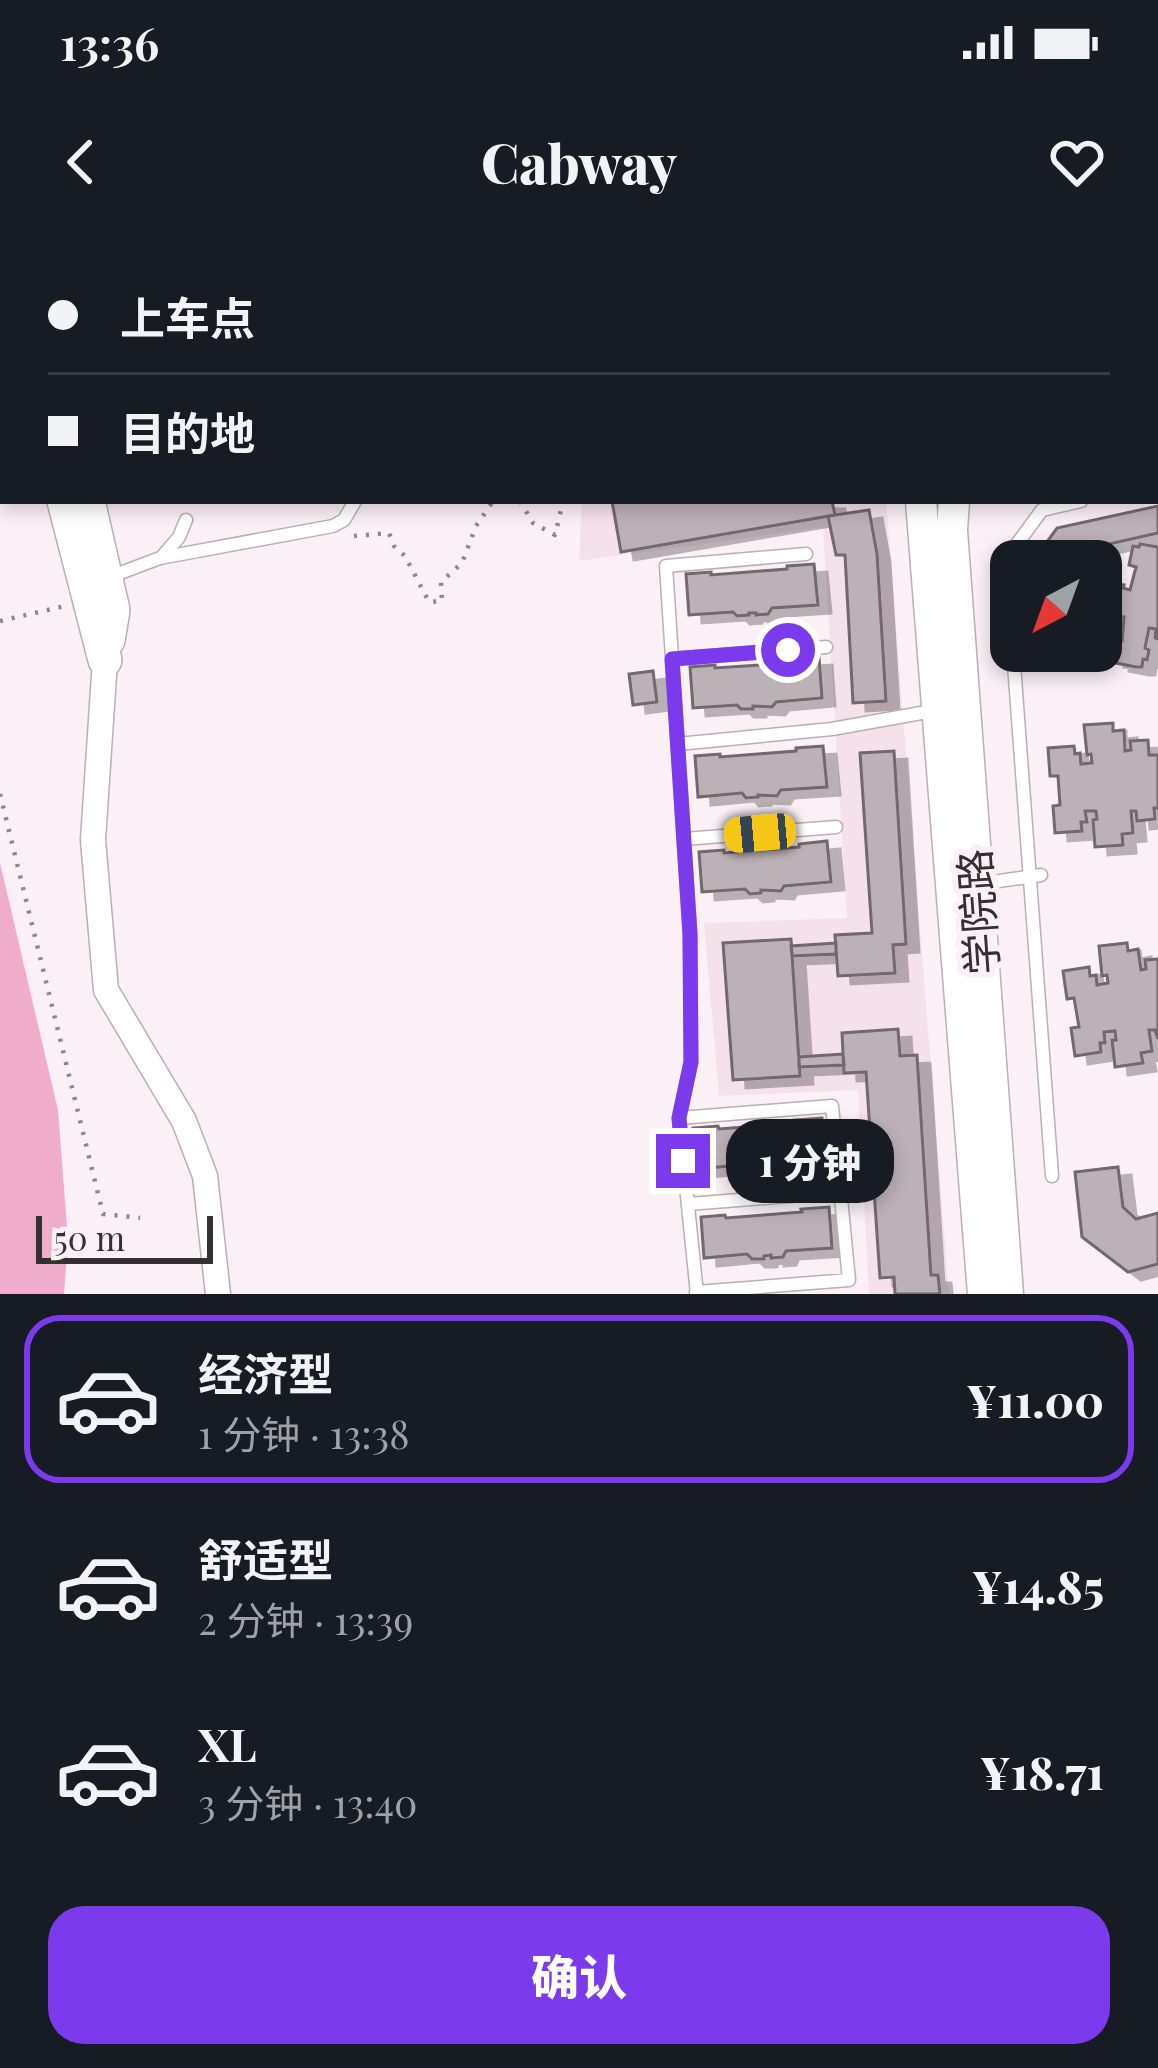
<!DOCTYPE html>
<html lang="zh">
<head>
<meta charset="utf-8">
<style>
	:root { --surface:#171b24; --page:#20242c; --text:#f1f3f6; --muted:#9ea1a6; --line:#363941; --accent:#7c3aed }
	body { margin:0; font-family:"Playfair Display","Noto Sans SC",serif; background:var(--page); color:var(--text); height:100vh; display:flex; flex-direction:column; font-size:45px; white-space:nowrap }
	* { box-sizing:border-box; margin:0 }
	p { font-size:39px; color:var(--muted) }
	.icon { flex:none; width:66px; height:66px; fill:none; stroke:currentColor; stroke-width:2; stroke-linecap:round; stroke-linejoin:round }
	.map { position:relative; height:1054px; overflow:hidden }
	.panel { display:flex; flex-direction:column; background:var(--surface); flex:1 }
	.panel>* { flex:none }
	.top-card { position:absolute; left:0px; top:0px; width:1158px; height:264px; box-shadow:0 6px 18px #0003; display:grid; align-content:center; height:264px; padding:0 48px; background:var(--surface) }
	.needle { width:78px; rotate:221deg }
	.controls { position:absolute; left:990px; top:300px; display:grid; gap:24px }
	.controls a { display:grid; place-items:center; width:132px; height:132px; border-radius:24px; background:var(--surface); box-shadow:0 6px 18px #0003; font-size:60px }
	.scale { position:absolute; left:36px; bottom:30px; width:177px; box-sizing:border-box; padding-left:12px; border:6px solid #343031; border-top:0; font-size:33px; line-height:42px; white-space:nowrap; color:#343031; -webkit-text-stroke:9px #fbf0f5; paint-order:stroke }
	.end { position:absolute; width:54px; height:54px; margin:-27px; border:15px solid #7c3aed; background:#fff; box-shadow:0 0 0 6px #fff }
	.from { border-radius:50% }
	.bubble { position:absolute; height:84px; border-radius:36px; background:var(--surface); box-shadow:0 6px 18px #0003; font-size:39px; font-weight:800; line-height:84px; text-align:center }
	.car { position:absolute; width:36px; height:72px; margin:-36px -18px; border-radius:15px; box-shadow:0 0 9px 3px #0007; background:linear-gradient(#f5c518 24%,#345 0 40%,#f5c518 0 76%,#345 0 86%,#f5c518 0) }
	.top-card b { display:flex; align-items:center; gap:42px; height:114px; font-size:45px }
	.top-card b+b { border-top:3px solid var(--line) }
	.top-card i { width:30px; height:30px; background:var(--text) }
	ul { padding:21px 0 0; list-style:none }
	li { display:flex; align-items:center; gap:36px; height:168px; margin:0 24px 18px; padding:0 24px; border:6px solid transparent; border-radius:36px }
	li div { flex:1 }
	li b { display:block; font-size:45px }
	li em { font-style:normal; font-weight:800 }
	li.active { border-color:var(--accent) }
	li>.icon { width:108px; height:108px; stroke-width:1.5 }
	.button { display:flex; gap:24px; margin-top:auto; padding:24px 48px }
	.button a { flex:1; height:138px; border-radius:36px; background:var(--accent); color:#fff; font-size:48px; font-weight:800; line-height:138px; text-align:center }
	.status { display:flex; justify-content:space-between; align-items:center; height:84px; padding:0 60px; background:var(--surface); direction:ltr }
	.status svg { height:33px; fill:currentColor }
	header { display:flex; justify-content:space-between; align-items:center; height:156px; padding:0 48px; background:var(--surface); font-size:54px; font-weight:800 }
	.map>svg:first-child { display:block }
	.built { fill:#f5e1ea }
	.water { fill:#efaccb }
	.building { fill:#bcb1b6; stroke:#72686d; stroke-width:3; filter:url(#shadow) }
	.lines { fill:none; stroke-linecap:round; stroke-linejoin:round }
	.service-casing { stroke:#baafb3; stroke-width:15 }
	.minor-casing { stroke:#baafb3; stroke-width:27 }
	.tertiary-casing { stroke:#baafb3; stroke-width:33 }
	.secondary-casing { stroke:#baafb3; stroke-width:36 }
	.path { stroke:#8e878a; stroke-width:4.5; stroke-dasharray:3 9; stroke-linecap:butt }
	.service { stroke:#fff; stroke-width:12 }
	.minor { stroke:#fff; stroke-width:24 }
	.tertiary { stroke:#fff; stroke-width:30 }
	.secondary { stroke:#fff; stroke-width:33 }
	.route { stroke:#7c3aed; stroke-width:15 }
	.labels { text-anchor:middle; stroke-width:12; stroke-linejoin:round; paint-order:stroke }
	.street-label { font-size:42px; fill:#343031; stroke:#fbf0f5 }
</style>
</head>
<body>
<div class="status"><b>13:36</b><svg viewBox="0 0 49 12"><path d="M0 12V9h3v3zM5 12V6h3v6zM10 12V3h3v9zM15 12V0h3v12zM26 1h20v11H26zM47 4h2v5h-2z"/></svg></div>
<header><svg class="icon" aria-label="back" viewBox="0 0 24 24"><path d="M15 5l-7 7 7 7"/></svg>Cabway<svg class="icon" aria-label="heart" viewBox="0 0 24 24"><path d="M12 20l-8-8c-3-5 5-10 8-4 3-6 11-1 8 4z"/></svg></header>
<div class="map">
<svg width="1158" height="1054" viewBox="0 0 1158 1054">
	<defs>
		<filter id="shadow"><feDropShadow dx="13" dy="8" stdDeviation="0" flood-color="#0004"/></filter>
	</defs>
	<rect width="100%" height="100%" fill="#fbf0f5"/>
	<path class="built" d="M579 0H1158V100H1155V3H579Z
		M582 261H886L949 1054H869L858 850 719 856 704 683 847 678 823 287 579 321Z"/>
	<path class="water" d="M0 623 58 870 68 1000 64 1054H0Z"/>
	<path class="building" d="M80 0H128L129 3H81Z
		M180 0H312L309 3H178Z
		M680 0H737V3H680Z
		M752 0H810V3H752Z
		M612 261H832L835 275 621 312Z
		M1158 266V293L1069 313 1063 321H1033L1057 288Z
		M869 270 877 314 886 461 853 463 845 315H836L828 276Z
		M1140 304 1158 307V399L1155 398 1156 389 1149 388 1145 408 1149 410 1147 420 1143 419 1142 427H1136L1116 423 1117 420 1111 419 1114 400 1122 401 1124 377 1111 375 1110 380H1101V341L1124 345 1123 348 1130 350 1136 327 1129 325 1133 306 1139 307Z
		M814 324 818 365 772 368 768 374 756 375V373H749V375L737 376 733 372 689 375 686 334 711 332V335L787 329V326Z
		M819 417 822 458 776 462 772 467 753 466V469H741L737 465 693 468 690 427 715 425V428L791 423V419Z
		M653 431 657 462 633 465 629 434Z
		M1113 483V491L1124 490 1125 511 1131 510 1130 501 1148 500 1149 515H1158V568H1154L1155 579 1137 581 1136 571H1131L1133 593 1122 594 1123 605 1095 607 1093 580 1097 579 1096 571H1085L1087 582H1081L1082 591 1055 593 1053 566 1060 565 1058 536H1050L1048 508 1074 506 1075 514 1080 513 1081 524 1092 523 1091 514 1087 515 1084 485Z
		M823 506 827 547 781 550 777 556 758 555V557L746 558 742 553 698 557 695 516 720 514V517L796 511V508Z
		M894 511 906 704 893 705 895 733 838 736 835 695 872 693 860 513Z
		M827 601 831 642 784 646 781 651 761 650V653L750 654 745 649 702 652 699 612 724 610V613L799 607V604Z
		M791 699 800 836 733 840 723 703Z
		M836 703V714L792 716 791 706Z
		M1127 703 1128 711 1138 709 1141 730 1146 729 1145 720 1158 719V799L1155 790H1149L1152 811 1141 813 1143 823 1115 827 1112 800H1116L1115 791 1104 792 1105 803H1100L1101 812 1075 816 1071 788 1079 787 1074 758 1067 759 1063 731 1089 727 1090 736 1096 735 1097 745 1108 743 1107 735 1102 736 1099 706Z
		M898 789 900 816 917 815 931 1035H938L940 1054H895L894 1037 880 1038 866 832 844 833 842 793Z
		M843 814 844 825 799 827V817Z
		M822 878 825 919 779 922 776 928 756 927V929L744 930 740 925 697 929 693 888 718 886 719 889 795 883 794 880Z
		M1118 927 1123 967 1136 979 1158 973V1024L1128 1032 1082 997 1075 932Z
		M829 967 832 1008 786 1011 783 1017 771 1018V1015L764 1016V1019H752L747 1014 704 1018 701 977 725 975 726 978 802 972 801 969Z"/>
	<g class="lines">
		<defs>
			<path id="service" d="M351 0 352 3
				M624 0 626 3
				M1155 244 1158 243
				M161 318 179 297 186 280
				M107 338 160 318 333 286 344 280 355 261
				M1011 385 1006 319 1042 270 1081 261
				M1013 411 1052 936
				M672 419 826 407
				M678 504 832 489 938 470
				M684 599 836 587
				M978 644 1041 635
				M679 878 832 866 849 1040 696 1052
				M688 964 840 952
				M697 1054 679 878 691 822 690 694 666 326 806 314"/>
			<path id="minor" d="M105 420 93 600 106 750 184 881 205 936 218 1054"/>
			<path id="tertiary" d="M1155 145 1158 144
				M1155 171 1158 170
				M921 261 983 1054
				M954 261 952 290 1008 1054"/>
			<path id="secondary" d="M22 0V3
				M0 11 3 23
				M64 261 105 420
				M88 261 113 370 108 400"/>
		</defs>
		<use href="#service" class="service-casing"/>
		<use href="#minor" class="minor-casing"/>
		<use href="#tertiary" class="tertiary-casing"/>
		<use href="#secondary" class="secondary-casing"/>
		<path class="path" d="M140 0 141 3
			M520 261 533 283 555 295 563 261
			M354 296 389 293 394 306 405 316 429 362 442 361 441 342 462 323 476 286 493 261
			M0 381 65 366
			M0 554 103 974 140 978"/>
		<use href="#service" class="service"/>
		<use href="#minor" class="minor"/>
		<use href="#tertiary" class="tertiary"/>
		<use href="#secondary" class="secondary"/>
	</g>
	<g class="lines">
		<path class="route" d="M683 921 679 878 691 822 690 694 672 419 788 410"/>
	</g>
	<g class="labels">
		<g class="street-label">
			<text transform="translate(979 672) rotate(-94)" y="15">学院路</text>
		</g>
	</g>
</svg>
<div class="controls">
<a><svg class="needle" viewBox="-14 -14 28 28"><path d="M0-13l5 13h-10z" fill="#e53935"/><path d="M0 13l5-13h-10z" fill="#9ea1a6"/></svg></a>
</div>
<div class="scale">50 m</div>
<i class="end from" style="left:788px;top:410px"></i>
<i class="end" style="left:683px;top:921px"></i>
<div class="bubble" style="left:726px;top:879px;width:168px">1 分钟</div>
<i class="car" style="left:760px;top:593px;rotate:265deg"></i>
<div class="top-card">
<b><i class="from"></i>上车点</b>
<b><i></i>目的地</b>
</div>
</div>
<section class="panel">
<ul>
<li class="active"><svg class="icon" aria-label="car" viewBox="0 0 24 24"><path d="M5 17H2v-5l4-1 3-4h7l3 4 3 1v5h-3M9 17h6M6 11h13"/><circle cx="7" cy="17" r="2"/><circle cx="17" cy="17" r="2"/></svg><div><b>经济型</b><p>1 分钟 · 13:38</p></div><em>¥11.00</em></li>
<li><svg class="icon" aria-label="car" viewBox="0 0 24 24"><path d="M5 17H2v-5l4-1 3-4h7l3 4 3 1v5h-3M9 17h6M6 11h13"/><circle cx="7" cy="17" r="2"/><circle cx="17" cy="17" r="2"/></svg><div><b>舒适型</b><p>2 分钟 · 13:39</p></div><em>¥14.85</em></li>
<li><svg class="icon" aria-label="car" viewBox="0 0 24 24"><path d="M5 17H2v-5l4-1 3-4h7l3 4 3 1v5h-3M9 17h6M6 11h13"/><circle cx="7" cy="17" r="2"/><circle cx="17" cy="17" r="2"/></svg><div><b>XL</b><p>3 分钟 · 13:40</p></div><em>¥18.71</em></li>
</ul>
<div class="button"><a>确认</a></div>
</section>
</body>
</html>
